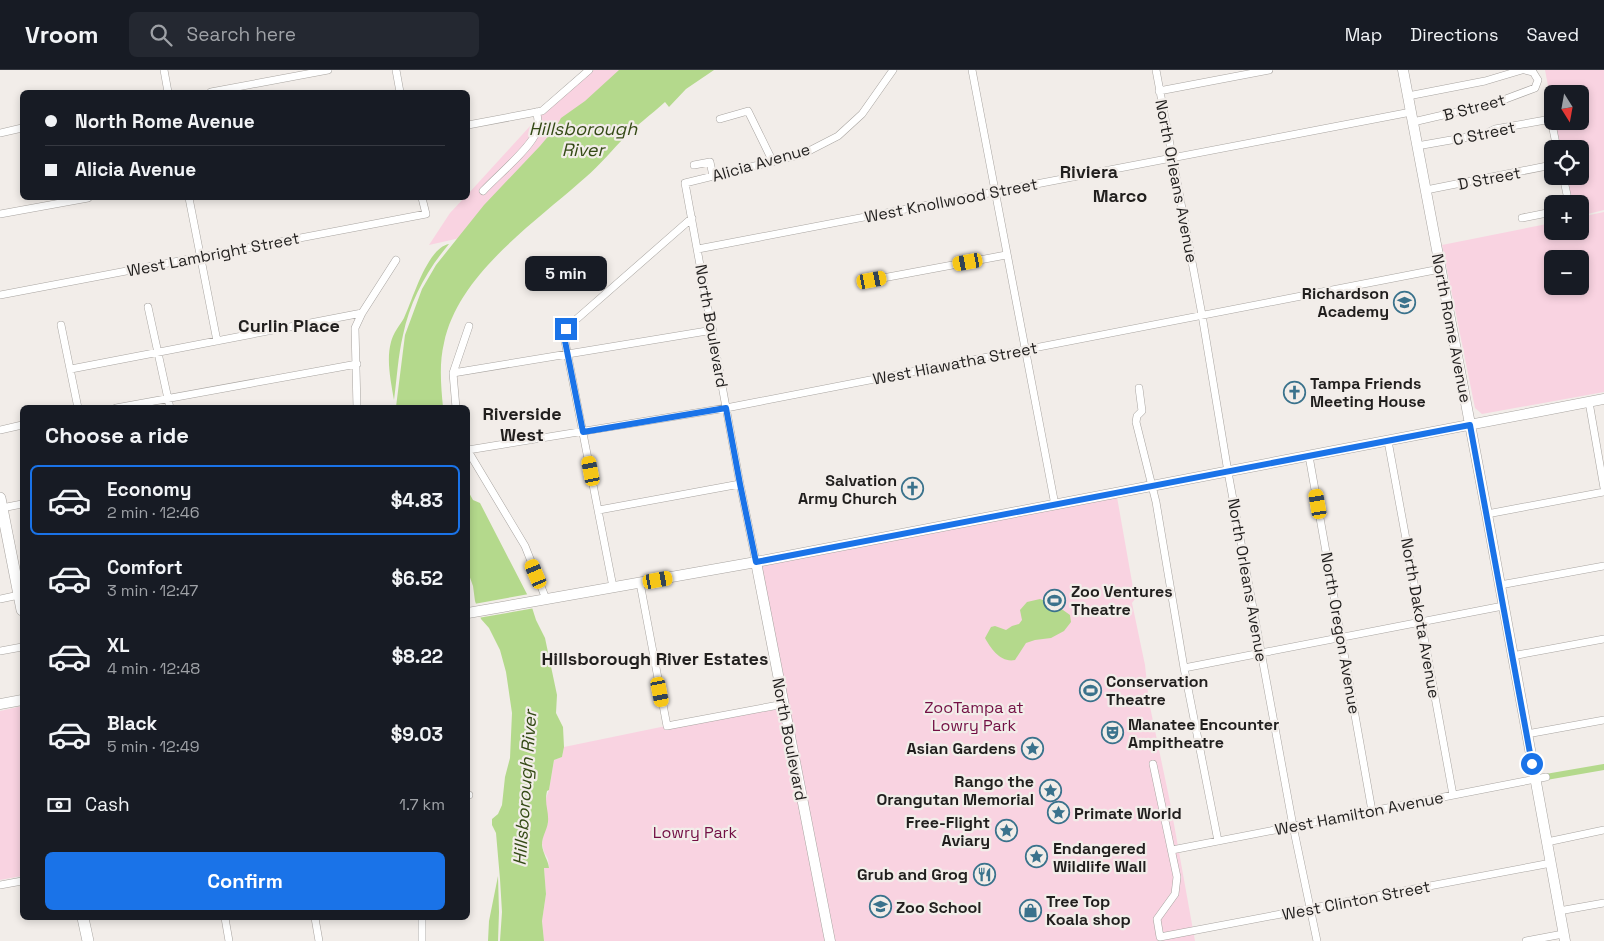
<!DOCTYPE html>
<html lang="en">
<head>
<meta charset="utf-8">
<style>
	:root { --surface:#171b24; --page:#242831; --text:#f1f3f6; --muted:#9ea1a6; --line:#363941; --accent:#1a73e8 }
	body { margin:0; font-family:"Space Grotesk",sans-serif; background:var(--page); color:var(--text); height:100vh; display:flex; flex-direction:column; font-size:19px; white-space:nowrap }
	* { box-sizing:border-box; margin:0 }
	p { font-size:16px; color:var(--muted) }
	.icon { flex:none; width:28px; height:28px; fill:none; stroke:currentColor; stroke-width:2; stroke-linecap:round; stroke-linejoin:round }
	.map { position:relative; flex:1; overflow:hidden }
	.panel { position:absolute; left:20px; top:335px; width:450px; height:515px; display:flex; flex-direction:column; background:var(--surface); border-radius:8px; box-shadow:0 2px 8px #0003 }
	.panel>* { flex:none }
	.guide { position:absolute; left:20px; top:20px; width:450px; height:110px; border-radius:8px; box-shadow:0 2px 8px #0003; display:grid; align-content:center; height:110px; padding:0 25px; background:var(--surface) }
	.needle { width:32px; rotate:169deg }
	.fabs { position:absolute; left:1544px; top:15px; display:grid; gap:10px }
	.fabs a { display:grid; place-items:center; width:45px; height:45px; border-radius:8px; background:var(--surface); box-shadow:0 2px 8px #0003; font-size:25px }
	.end { position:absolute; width:22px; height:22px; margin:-11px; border:6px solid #1a73e8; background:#fff; box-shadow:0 0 0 2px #fff }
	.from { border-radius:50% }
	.bubble { position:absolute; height:35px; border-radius:8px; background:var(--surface); box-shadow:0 2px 8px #0003; font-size:16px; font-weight:600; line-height:35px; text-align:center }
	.car { position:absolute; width:15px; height:30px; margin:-15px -8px; border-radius:6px; box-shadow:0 0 4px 1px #0007; background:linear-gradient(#f5c518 24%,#345 0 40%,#f5c518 0 76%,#345 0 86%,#f5c518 0) }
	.guide b { display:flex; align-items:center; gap:18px; height:48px; font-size:19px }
	.guide b+b { border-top:1px solid var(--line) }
	.guide i { width:12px; height:12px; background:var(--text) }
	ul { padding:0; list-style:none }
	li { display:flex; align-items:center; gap:15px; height:70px; margin:0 10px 8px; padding:0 15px; border:2px solid transparent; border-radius:8px }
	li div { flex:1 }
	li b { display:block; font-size:19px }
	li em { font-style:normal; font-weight:600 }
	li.current { border-color:var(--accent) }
	li>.icon { width:45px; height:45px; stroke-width:1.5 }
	h2 { padding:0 25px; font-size:22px; line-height:60px }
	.pay { display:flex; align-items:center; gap:12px; height:55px; padding:0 25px; font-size:19px }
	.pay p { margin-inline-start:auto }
	.cta { display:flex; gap:10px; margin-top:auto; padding:10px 25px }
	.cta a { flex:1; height:58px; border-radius:8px; background:var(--accent); color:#fff; font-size:20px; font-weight:600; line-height:58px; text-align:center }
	header { display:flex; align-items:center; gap:30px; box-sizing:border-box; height:70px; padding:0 25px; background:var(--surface); border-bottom:1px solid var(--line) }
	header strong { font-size:24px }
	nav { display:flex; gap:28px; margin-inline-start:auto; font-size:18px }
	.search { width:350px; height:45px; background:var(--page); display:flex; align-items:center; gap:12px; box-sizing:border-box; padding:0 18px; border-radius:8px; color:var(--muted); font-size:19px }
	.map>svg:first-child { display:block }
	.green { fill:#f9d3e1; fill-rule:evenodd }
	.water { fill:#b4d98c }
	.pier { fill:#f2ede9 }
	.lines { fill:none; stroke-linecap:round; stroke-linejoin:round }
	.canal { stroke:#b4d98c; stroke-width:6 }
	.street-casing { stroke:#a8a4a0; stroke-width:8 }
	.secondary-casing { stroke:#a8a4a0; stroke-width:11 }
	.primary-casing { stroke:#a8a4a0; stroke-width:12 }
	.street { stroke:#fff; stroke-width:7 }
	.secondary { stroke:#fff; stroke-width:10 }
	.primary { stroke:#fff; stroke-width:11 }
	.route { stroke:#1a73e8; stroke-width:6 }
	.labels { text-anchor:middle; stroke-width:4.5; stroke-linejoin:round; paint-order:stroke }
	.street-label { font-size:16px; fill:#211f1e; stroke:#f2ede9 }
	.poi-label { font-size:16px; font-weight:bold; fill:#211f1e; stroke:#f2ede9; text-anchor:start }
	.park-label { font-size:16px; fill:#720f44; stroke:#f2ede9 }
	.water-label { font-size:18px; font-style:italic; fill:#344a15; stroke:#f2ede9 }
	.neighbourhood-label { font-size:18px; font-weight:bold; fill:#211f1e; stroke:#f2ede9 }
</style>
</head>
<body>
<header>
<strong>Vroom</strong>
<div class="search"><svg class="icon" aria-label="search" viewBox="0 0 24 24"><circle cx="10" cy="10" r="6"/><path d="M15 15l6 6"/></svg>Search here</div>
<nav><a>Map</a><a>Directions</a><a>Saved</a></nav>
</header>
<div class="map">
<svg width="1604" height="871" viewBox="0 0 1604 871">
	<rect width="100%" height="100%" fill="#f2ede9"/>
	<path class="green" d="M591 0H623L460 168 429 175 450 143 464 128H468V124L542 43Z
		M1545 0H1604V140L1580 146V134H1572L1566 106H1580V79H1561L1555 51H1580V24H1552V37Z
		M1604 142V322L1482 344 1475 338 1442 175 1552 153V161H1580V147ZM1552 189H1580V216H1552Z
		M1117 427 1135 529 1132 533 1145 595 1149 632 1170 732 1195 871H833L760 495Z
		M782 632 827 871H544L542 851 546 824 544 798H549L548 789 544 782 542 774 543 765 548 753 545 731 549 720 554 690 562 687 564 677Z
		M22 636V806L0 810V641Z"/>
	<path class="water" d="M619 0H714L686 19 669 37 665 32C651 45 635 56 622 70 607 86 596 99 579 113 530 156 458 206 444 273 439 293 441 317 443 337H396L405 265 422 219 436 195 484 135 540 76 556 57 561 48 585 31Z
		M449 174C427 200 410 231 403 265 398 286 397 308 394 330 391 312 386 290 391 272 393 263 400 255 404 248 413 229 427 178 449 174Z
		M468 421 473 430 480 433 529 528 536 550 545 568 557 625 556 643 563 657 564 677 562 687 554 690 549 720 547 721C544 734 549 740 548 752 547 760 542 766 542 775 543 784 548 790 549 798H544L546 824 542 851 544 871H500L502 842 500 809 496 763 492 755V749L498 744 502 735 505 707 510 688 512 643 506 602 500 580 489 558 481 549 475 531 473 516 468 502Z
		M1040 529 1056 535 1070 545 1071 552 1064 561 1051 568 1035 570 1026 573 1015 590C1001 593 991 579 985 568L991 557 995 556 1006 560 1012 556 1019 554 1022 550 1020 540 1027 532Z
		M498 806 499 842 498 871H488L489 851Z"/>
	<path class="pier" d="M529 524 535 538 478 548 474 534Z"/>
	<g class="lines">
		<path class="canal" d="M1546 707 1604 697"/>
		<defs>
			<path id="street" d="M164 0 168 22
				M396 0 400 22
				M972 0 1055 435
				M1156 0 1202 245 1228 402 1293 756 1317 871
				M1159 21 1269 0
				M211 22 328 0
				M1408 26 1485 11 1522 0
				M720 49 748 41 773 92
				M1413 52 1495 33 1535 18 1538 10 1533 2 1525 0
				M468 55 542 41 589 0
				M0 63 22 58
				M1417 76 1485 64 1495 59 1551 49 1557 79
				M694 95 710 92 713 106
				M1563 106 1569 134
				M1426 120 1552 95
				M483 121C497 106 526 82 535 65 539 59 539 49 536 42
				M189 128 217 271
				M0 144 88 128
				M1522 148 1552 142
				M698 179 1411 42
				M872 210 1006 185
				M0 225 426 144 422 128
				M148 237 170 338
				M61 255 78 338
				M71 299 362 243
				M453 303 713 260
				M1139 318 1142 341 1137 346 1136 352 1156 432 1184 598 1218 771
				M1589 332 1604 418
				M116 338 357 294
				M357 338 355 258 362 243 396 190
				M456 338 453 303 469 256
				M0 360 22 355
				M1388 371 1453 725
				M468 380 726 338 1440 199
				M468 381 525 476 546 529
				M1309 386 1372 741
				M2 438 22 434
				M599 440 740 414
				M1487 444 1604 422
				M756 492 740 414 685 113 803 84 838 66 862 44 893 0
				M640 513 667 656 784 634
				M1500 515 1604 496
				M613 517 563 261 692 148
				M0 529 19 525
				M0 581 22 577
				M1512 586 1604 569
				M1184 598 1503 536
				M1527 664 1604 650
				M1153 694 1177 807 1175 824 1157 849 1160 867 1551 793
				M468 725H469
				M1547 772 1604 760
				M1172 780 1546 707
				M0 815 22 811
				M1559 841 1604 833
				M225 848 229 871
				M315 848 319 871
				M422 848V871
				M1526 871 1563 864"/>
			<path id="secondary" d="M1403 0 1487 444 1565 871
				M756 492 830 871
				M468 543 756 492 1604 329
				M0 634 22 630"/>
			<path id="primary" d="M0 428 22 540
				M83 848 88 871"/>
		</defs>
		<use href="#street" class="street-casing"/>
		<use href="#secondary" class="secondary-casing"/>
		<use href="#primary" class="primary-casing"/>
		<use href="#street" class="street"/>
		<use href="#secondary" class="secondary"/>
		<use href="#primary" class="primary"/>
	</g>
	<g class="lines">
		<path class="route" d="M566 259 563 261 583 362 726 338 740 414 756 492 1470 355 1532 694"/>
	</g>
	<defs>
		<symbol id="school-ring" viewBox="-11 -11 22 22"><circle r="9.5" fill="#f2ede9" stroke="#3a728c" stroke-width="1.5"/><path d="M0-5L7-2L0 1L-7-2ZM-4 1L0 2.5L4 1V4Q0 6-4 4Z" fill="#3a728c"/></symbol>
		<symbol id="church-ring" viewBox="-11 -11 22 22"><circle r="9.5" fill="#f2ede9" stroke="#3a728c" stroke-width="1.5"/><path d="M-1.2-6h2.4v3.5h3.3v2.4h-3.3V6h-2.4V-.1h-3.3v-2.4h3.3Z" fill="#3a728c"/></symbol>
		<symbol id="stadium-ring" viewBox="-11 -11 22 22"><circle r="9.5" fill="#f2ede9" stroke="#3a728c" stroke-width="1.5"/><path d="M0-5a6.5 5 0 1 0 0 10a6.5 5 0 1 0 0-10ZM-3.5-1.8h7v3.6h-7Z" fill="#3a728c"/></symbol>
		<symbol id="theatre-ring" viewBox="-11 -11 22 22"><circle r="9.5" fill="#f2ede9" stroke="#3a728c" stroke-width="1.5"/><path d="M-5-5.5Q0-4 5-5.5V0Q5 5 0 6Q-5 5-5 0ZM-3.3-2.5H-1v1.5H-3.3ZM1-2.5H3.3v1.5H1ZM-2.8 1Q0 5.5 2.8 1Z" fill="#3a728c"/></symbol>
		<symbol id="sight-ring" viewBox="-11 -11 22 22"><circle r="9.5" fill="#f2ede9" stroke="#3a728c" stroke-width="1.5"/><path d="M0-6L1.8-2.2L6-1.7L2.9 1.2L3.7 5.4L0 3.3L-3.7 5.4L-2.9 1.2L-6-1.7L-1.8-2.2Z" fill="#3a728c"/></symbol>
		<symbol id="restaurant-ring" viewBox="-11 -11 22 22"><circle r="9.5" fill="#f2ede9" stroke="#3a728c" stroke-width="1.5"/><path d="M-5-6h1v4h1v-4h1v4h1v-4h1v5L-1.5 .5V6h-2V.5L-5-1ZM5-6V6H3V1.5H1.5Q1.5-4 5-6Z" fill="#3a728c"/></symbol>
		<symbol id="shop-ring" viewBox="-11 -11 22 22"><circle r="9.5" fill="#f2ede9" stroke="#3a728c" stroke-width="1.5"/><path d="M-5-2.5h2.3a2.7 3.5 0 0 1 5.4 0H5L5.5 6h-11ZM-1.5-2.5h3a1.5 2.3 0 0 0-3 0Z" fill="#3a728c"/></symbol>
	</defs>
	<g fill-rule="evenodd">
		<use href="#school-ring" x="1392" y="220" width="25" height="25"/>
		<use href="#church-ring" x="1282" y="310" width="25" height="25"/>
		<use href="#church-ring" x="900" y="406" width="25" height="25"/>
		<use href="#stadium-ring" x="1042" y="518" width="25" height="25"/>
		<use href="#stadium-ring" x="1078" y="608" width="25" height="25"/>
		<use href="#theatre-ring" x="1100" y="650" width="25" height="25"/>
		<use href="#sight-ring" x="1020" y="666" width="25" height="25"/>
		<use href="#sight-ring" x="1038" y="708" width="25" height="25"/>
		<use href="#sight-ring" x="1046" y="730" width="25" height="25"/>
		<use href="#sight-ring" x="994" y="748" width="25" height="25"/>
		<use href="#sight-ring" x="1024" y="774" width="25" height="25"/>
		<use href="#restaurant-ring" x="972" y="792" width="25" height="25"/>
		<use href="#school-ring" x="868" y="824" width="25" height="25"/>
		<use href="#shop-ring" x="1018" y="828" width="25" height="25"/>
	</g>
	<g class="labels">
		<g class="street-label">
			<text transform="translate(1474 37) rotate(-15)" y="6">B Street</text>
			<text transform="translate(1484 63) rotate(-12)" y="6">C Street</text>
			<text transform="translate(761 92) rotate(-16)" y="6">Alicia Avenue</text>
			<text transform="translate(1489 108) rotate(-11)" y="6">D Street</text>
			<text transform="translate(1177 111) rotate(79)" y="6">North Orleans Avenue</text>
			<text transform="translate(951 130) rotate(-11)" y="6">West Knollwood Street</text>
			<text transform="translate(213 184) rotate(-11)" y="6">West Lambright Street</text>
			<text transform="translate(712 256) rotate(80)" y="6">North Boulevard</text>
			<text transform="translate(1452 258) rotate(79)" y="6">North Rome Avenue</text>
			<text transform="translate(955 293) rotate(-11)" y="6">West Hiawatha Street</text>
			<text transform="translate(1248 510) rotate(80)" y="6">North Orleans Avenue</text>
			<text transform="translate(1421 548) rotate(80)" y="6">North Dakota Avenue</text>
			<text transform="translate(1341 563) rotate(80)" y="6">North Oregon Avenue</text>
			<text transform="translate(790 669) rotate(79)" y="6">North Boulevard</text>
			<text transform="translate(1359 743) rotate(-11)" y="6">West Hamilton Avenue</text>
			<text transform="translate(1356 830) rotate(-11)" y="6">West Clinton Street</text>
		</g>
		<g class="poi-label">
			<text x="1389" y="229" text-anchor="end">Richardson<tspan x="1389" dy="18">Academy</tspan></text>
			<text x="1310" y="319">Tampa Friends<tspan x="1310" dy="18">Meeting House</tspan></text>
			<text x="897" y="416" text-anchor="end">Salvation<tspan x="897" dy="18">Army Church</tspan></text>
			<text x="1071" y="527">Zoo Ventures<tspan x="1071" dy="18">Theatre</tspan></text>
			<text x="1106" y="617">Conservation<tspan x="1106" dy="18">Theatre</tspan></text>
			<text x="1128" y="660">Manatee Encounter<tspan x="1128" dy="18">Ampitheatre</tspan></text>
			<text x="1016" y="684" text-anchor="end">Asian Gardens</text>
			<text x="1034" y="717" text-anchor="end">Rango the<tspan x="1034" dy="18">Orangutan Memorial</tspan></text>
			<text x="1074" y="749">Primate World</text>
			<text x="990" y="758" text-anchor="end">Free-Flight<tspan x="990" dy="18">Aviary</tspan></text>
			<text x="1053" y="784">Endangered<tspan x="1053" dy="18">Wildlife Wall</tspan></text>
			<text x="968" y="810" text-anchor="end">Grub and Grog</text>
			<text x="1046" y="837">Tree Top<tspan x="1046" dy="18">Koala shop</tspan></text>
			<text x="896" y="843">Zoo School</text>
		</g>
		<g class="park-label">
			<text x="974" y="643">ZooTampa at<tspan x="974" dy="18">Lowry Park</tspan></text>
			<text x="695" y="768">Lowry Park</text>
		</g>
		<g class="water-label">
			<text x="583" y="65">Hillsborough<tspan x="583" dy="21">River</tspan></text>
			<text transform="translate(525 718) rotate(-86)" y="6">Hillsborough River</text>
		</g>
		<g class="neighbourhood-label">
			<text x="1089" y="108">Riviera</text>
			<text x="1120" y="132">Marco</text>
			<text x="289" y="262">Curlin Place</text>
			<text x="522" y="350">Riverside<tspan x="522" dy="21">West</tspan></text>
			<text x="655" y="595">Hillsborough River Estates</text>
		</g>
	</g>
</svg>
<div class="fabs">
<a><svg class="needle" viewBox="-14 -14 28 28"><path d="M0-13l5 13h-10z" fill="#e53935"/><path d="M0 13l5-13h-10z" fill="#9ea1a6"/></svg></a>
<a><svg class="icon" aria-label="locate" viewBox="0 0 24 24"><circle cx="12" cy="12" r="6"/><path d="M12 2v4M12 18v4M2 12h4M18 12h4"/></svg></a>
<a>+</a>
<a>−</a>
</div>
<i class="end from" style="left:1532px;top:694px"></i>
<i class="end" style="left:566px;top:259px"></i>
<div class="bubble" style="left:525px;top:186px;width:82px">5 min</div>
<i class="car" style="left:968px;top:192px;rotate:260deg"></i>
<i class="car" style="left:872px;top:210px;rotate:79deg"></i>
<i class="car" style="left:591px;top:401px;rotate:349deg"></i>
<i class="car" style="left:1318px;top:434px;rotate:350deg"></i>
<i class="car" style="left:536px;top:504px;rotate:337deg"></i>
<i class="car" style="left:658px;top:510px;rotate:80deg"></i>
<i class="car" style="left:660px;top:622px;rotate:169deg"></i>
<div class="guide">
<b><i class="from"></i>North Rome Avenue</b>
<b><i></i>Alicia Avenue</b>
</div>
<section class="panel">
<h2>Choose a ride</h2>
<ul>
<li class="current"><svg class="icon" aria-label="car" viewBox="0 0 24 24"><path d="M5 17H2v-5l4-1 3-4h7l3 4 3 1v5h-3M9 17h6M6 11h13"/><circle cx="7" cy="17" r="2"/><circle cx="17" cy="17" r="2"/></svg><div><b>Economy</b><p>2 min · 12:46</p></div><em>$4.83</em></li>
<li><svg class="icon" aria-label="car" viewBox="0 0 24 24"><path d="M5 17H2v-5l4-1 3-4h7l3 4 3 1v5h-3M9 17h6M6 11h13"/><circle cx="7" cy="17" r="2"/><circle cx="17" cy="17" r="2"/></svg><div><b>Comfort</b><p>3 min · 12:47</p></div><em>$6.52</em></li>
<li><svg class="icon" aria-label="car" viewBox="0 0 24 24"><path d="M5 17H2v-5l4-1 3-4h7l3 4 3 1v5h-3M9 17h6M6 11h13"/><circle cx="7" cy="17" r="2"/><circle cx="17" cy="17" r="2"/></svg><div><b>XL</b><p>4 min · 12:48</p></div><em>$8.22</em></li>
<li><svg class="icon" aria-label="car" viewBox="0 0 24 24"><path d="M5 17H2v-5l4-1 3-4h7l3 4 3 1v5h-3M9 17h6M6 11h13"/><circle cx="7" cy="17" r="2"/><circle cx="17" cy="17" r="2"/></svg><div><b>Black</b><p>5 min · 12:49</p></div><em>$9.03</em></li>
</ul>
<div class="pay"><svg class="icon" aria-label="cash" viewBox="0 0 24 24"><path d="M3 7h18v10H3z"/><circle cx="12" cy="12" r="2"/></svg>Cash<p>1.7 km</p></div>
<div class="cta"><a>Confirm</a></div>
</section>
</div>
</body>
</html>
